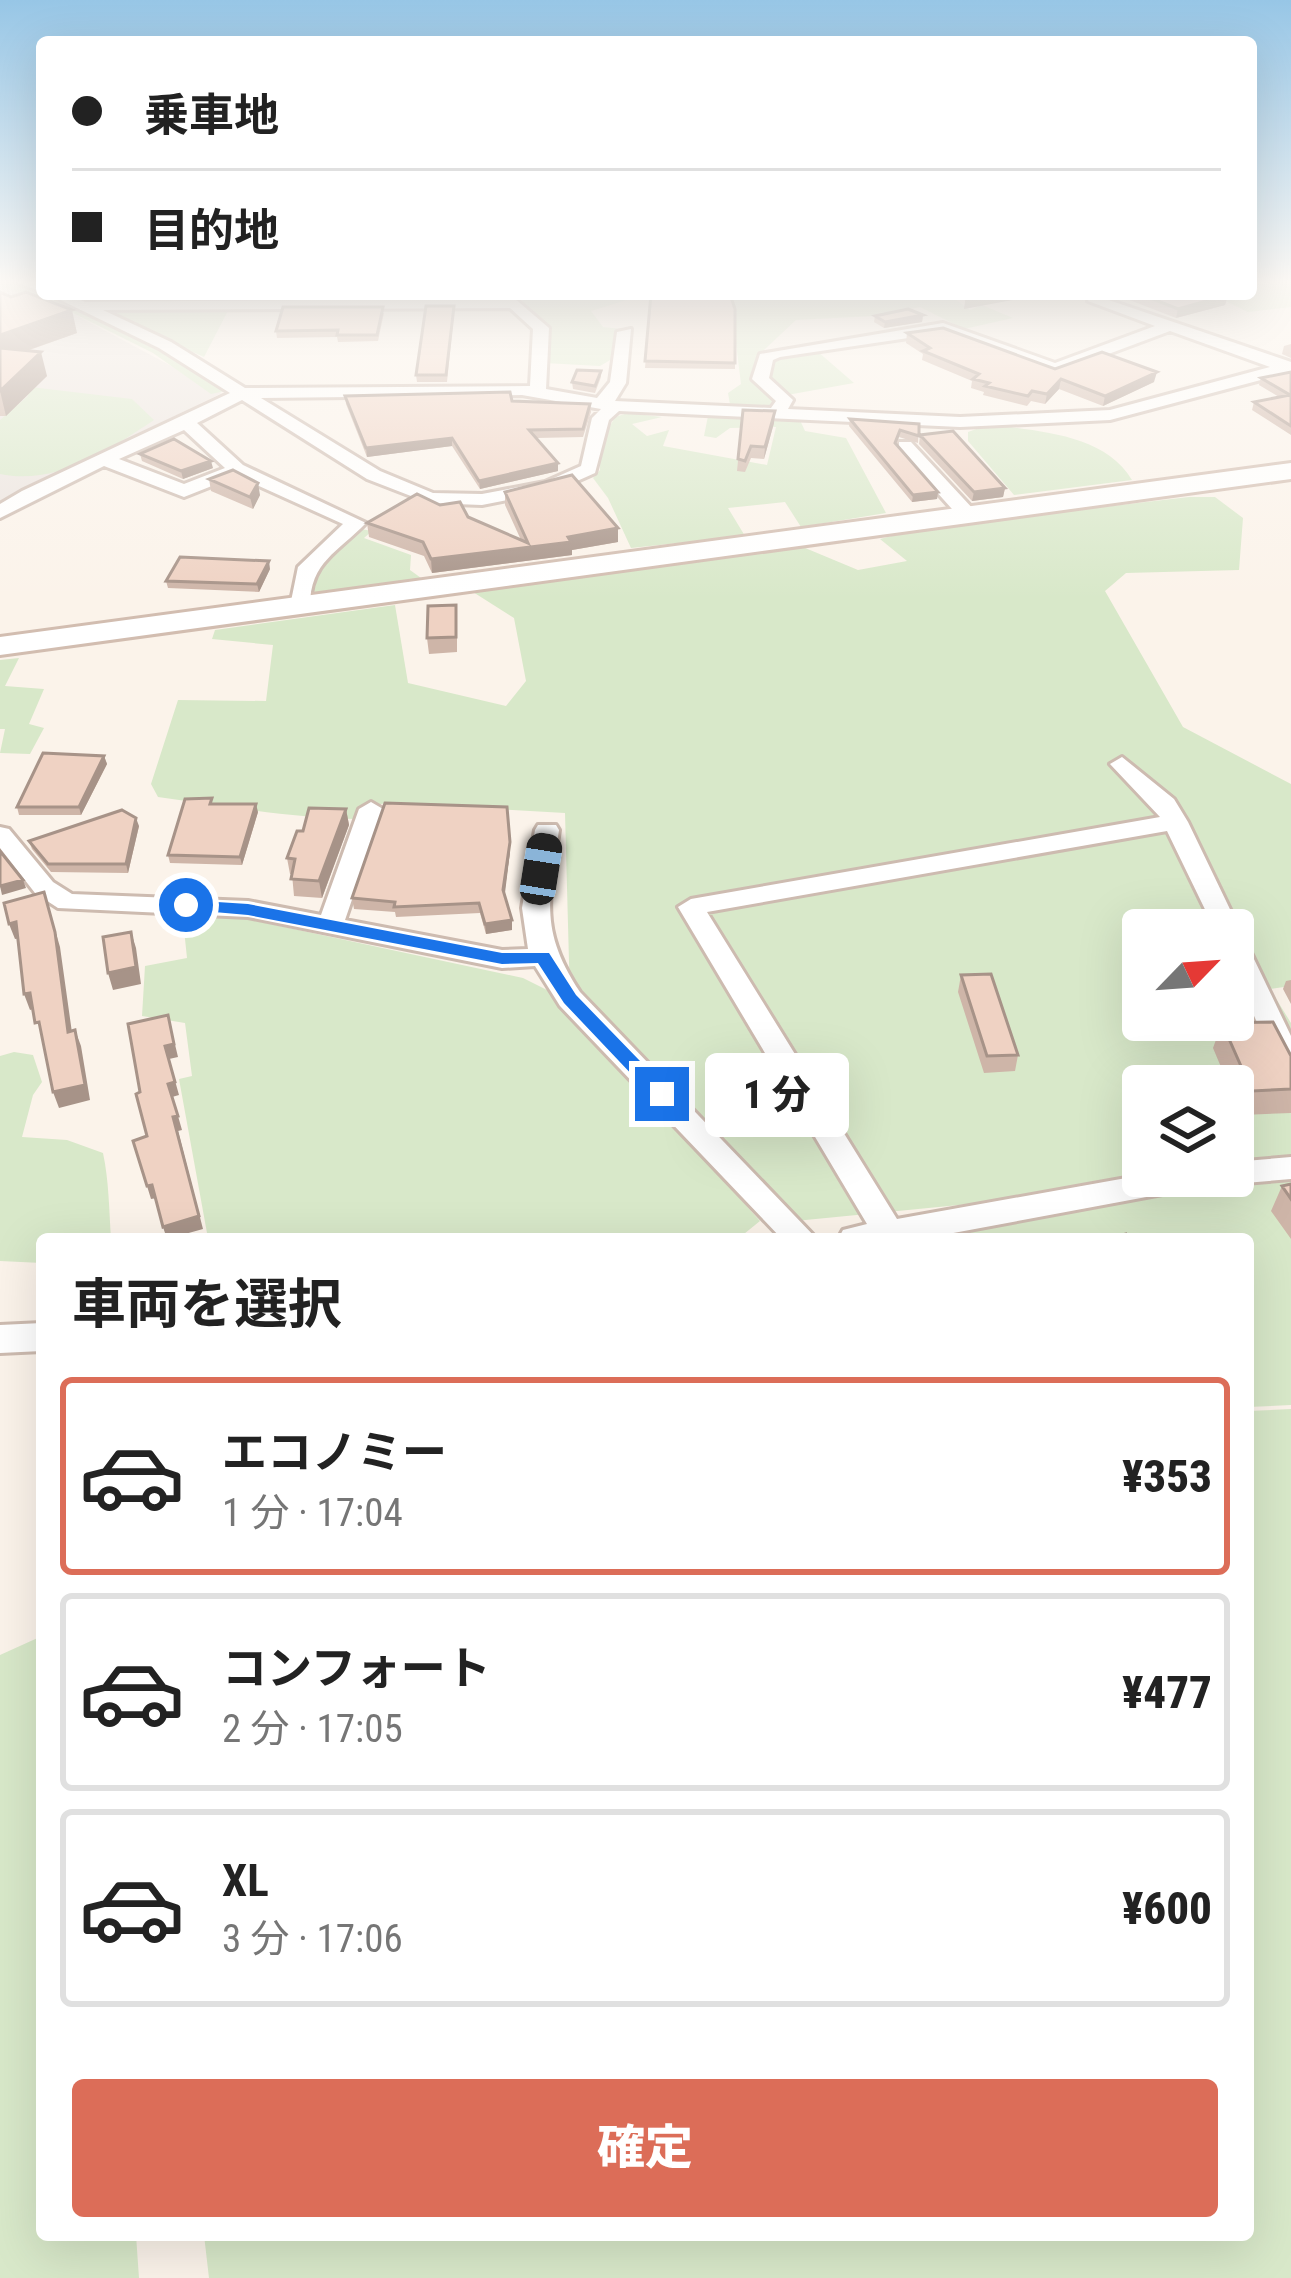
<!DOCTYPE html>
<html lang="ja">
<head>
<meta charset="utf-8">
<style>
	:root { --surface:#fff; --page:#f6f6f6; --text:#222; --muted:#767676; --line:#e0e0e0; --accent:#dc6d58 }
	body { margin:0; font-family:"Roboto Condensed","Noto Sans JP",sans-serif; background:var(--page); color:var(--text); height:100vh; display:flex; flex-direction:column; font-size:45px; white-space:nowrap }
	* { box-sizing:border-box; margin:0 }
	p { font-size:39px; color:var(--muted) }
	.icon { flex:none; width:66px; height:66px; fill:none; stroke:currentColor; stroke-width:2; stroke-linecap:round; stroke-linejoin:round }
	.map { position:relative; flex:1; overflow:hidden }
	.panel { position:absolute; left:36px; top:1233px; width:1218px; height:1008px; display:flex; flex-direction:column; background:var(--surface); border-radius:12px; box-shadow:0 12px 48px #0002 }
	.panel>* { flex:none }
	.top-card { position:absolute; left:36px; top:36px; width:1221px; height:264px; border-radius:12px; box-shadow:0 12px 48px #0002; display:grid; align-content:center; height:264px; padding:0 36px; background:var(--surface) }
	.needle { width:78px; rotate:65deg }
	.buttons { position:absolute; left:1122px; top:909px; display:grid; gap:24px }
	.buttons a { display:grid; place-items:center; width:132px; height:132px; border-radius:12px; background:var(--surface); box-shadow:0 12px 48px #0002; font-size:60px }
	.end { position:absolute; width:54px; height:54px; margin:-27px; border:15px solid #1a73e8; background:#fff; box-shadow:0 0 0 6px #fff }
	.from { border-radius:50% }
	.bubble { position:absolute; height:84px; border-radius:12px; background:var(--surface); box-shadow:0 12px 48px #0002; font-size:39px; font-weight:800; line-height:84px; text-align:center }
	.car { position:absolute; width:36px; height:72px; margin:-36px -18px; border-radius:15px; box-shadow:0 0 9px 3px #0007; background:linear-gradient(#222 24%,#8ab4d8 0 40%,#222 0 76%,#8ab4d8 0 86%,#222 0) }
	.top-card b { display:flex; align-items:center; gap:42px; height:114px; font-size:45px }
	.top-card b+b { border-top:3px solid var(--line) }
	.top-card i { width:30px; height:30px; background:var(--text) }
	ul { padding:0; list-style:none }
	li { display:flex; align-items:center; gap:36px; height:198px; margin:0 24px 18px; padding:0 12px; border:6px solid var(--line); border-radius:12px }
	li div { flex:1 }
	li b { display:block; font-size:45px }
	li em { font-style:normal; font-weight:800 }
	li.active { border-color:var(--accent) }
	li>.icon { width:108px; height:108px; stroke-width:1.5 }
	h2 { padding:0 36px; font-size:54px; line-height:144px }
	.cta { display:flex; gap:24px; margin-top:auto; padding:24px 36px }
	.cta a { flex:1; height:138px; border-radius:12px; background:var(--accent); color:#fff; font-size:48px; font-weight:800; line-height:138px; text-align:center }
	.map>svg:first-child { display:block }
	.industrial { fill:#ebe4df }
	.green { fill:#d8e8c9; fill-rule:evenodd }
	.lines { fill:none; stroke-linecap:round; stroke-linejoin:round }
	.street-casing { stroke:#cdbbb0; stroke-width:6 }
	.secondary-casing { stroke:#d2bdb0; stroke-width:6 }
	.street { fill:#fff; fill-rule:evenodd }
	.secondary { fill:#fff; fill-rule:evenodd }
	.wall { fill:#ceb5a8 }
	.shaded-wall { fill:#a79388 }
	.building { fill:#efd2c3; stroke:#a79388; stroke-width:3 }
	.route { fill:#1a73e8 }
</style>
</head>
<body>
<div class="map">
<svg width="1291" height="2278" viewBox="0 0 1291 2278">
	<rect width="100%" height="100%" fill="#fbf3ea"/>
	<path class="industrial" d="M0 280H10L222 393 71 466 0 513Z"/>
	<path class="green" d="M0 280C46 283 183 360 225 391L211 394 153 353 71 312 0 286Z
		M1251 280H1291V307L1248 312 1211 294H1251Z
		M526 294H646L591 311 603 327 622 329 612 359 600 366 544 363 549 329 522 303Z
		M730 294H948L970 310 982 305 1013 318 964 329 920 307 874 316 796 320 764 350 760 378 781 401 774 412 731 410 728 393 741 384Z
		M231 305 204 357 101 311 111 306Z
		M817 351 854 383 787 395 767 378 774 357Z
		M22 386 132 399 154 420C109 450 56 486 0 474V420L28 396Z
		M628 413 662 417 632 424 647 436 669 430 663 446 767 465 776 427 730 428 716 438 704 436 708 416 799 418 805 431 846 438 886 513 801 527 785 502 728 508 745 536 631 548 608 498 593 478 600 470V444L615 417Z
		M990 424C1038 432 1104 433 1132 480L1014 495 968 441V432Z
		M1189 497H1215L1243 518 1239 570 1126 573 1105 591 1183 727 1291 784V986L1270 989 1291 1023V1169L1233 1173V1086H1143V1176L1133 1188 785 1222 570 999 565 813 386 803 367 807 358 819C290 818 225 806 158 797L151 784 178 700 266 701 273 645 212 639 215 630 395 605 408 683 506 706 526 681 514 618 473 592 798 545 858 570 907 561 880 539 922 528ZM1143 930H1233V1020H1143Z
		M361 529 372 531 364 538 411 555 410 570 421 578 311 593C310 561 338 547 361 529Z
		M19 658 5 686 44 689 29 724 44 728 30 754 0 753 5 729H0V660Z
		M223 914 523 978 561 997 760 1221 739 1238 728 1239H191L207 1233 179 1079 192 1076 185 1023 142 1016 145 966 187 958 183 920Z
		M14 1052 33 1055 42 1082 33 1095 22 1137 67 1140 103 1153C109 1181 109 1210 111 1239H42V1263L0 1261V1056Z
		M1291 1175V1405L1248 1407V1239H841L1236 1178Z
		M1291 1409V2278H209L204 2235H1248V1411Z
		M42 1636V2235H136L139 2278H0V1655Z"/>
	<g class="lines">
		<defs>
			<path id="street" d="M16 280 42 283V292L18 283Z
				M48 294H67L85 302 514 298 549 328 546 389 597 398 610 382 617 332 631 329 626 383 615 401 771 408 776 401 752 379 760 354 943 323 1055 363 1155 326 1088 301 1091 294 1291 362V372L1110 420 960 427 619 411 609 420 595 473 557 490 482 505 429 503 367 479 242 400 197 423 243 465 366 523C338 552 310 562 310 606L300 612 290 606 298 567 343 524 237 476 184 497 104 466 0 518V504L22 491 230 393 159 348ZM510 308 533 329 530 386 245 388 171 342 103 310ZM1170 331 1270 367 1110 410 960 417 788 409 793 400 769 378 773 360 780 357 942 333 1055 374ZM522 395 601 409 592 418 581 466 545 482 482 494 433 493 380 471 261 398ZM184 430 225 468 184 484 119 459Z
				M899 442H911L975 511V519H961L899 450Z
				M1122 757 1174 799 1188 822 1291 1036V1076L1277 1066 1233 970V930H1215L1167 831 707 912 897 1219 1143 1175 1215 1176 1211 1184 1200 1187 921 1239H838L843 1230 867 1224 678 907 691 899 1160 817 1110 764Z
				M371 802 383 809 345 920 502 950 528 949 522 908 535 830 538 825H556L559 830C549 900 539 930 580 992L817 1239H782L560 1006 535 966 502 968 248 917 58 908 35 893 0 848V827L9 829 53 882 72 894 248 901 321 915 359 809Z
				M1291 1157V1179L1233 1184 1219 1176H1233V1162Z
				M42 1323V1351L0 1353V1325Z"/>
			<path id="secondary" d="M1291 463V479L0 655V637Z"/>
		</defs>
		<use href="#street" class="street-casing"/>
		<use href="#secondary" class="secondary-casing"/>
		<use href="#street" class="street"/>
		<use href="#secondary" class="secondary"/>
	</g>
	<path class="wall" d="M0 292 77 333 27 351 47 376 6 416H0Z
		M122 294H315L122 297Z
		M651 294 735 309V369L645 368Z
		M1114 294H1225L1228 295 1225 305 1176 318Z
		M384 313 378 341 338 342 337 337 277 338 276 331Z
		M454 313 447 382H417L416 375Z
		M923 315 922 322 884 328 874 322 875 316Z
		M907 333 1055 369 1154 382 1103 406 1059 389 1045 404 1031 401 1027 406 983 395 984 392 971 388 972 381 922 360 923 354 906 343Z
		M1291 344V358L1282 354 1284 346Z
		M601 371V377L595 393 573 389 572 382Z
		M1291 372V435L1252 410 1254 402 1279 397 1259 385 1261 378Z
		M345 396 590 404 591 412 583 437 536 438 558 471 480 489 452 446 367 457 346 404Z
		M743 410 774 423 764 459 751 458 745 472 737 471Z
		M850 419 919 424 918 443 899 437 897 444 938 492 937 499 912 502 849 426Z
		M920 435 1005 488 1003 497 972 501 919 444Z
		M140 454 213 468 183 479 142 461Z
		M209 479 260 495 253 509 211 491Z
		M505 492 618 542 572 550V555L432 573 424 556 369 537 367 523 468 517 521 540 505 505Z
		M270 569 259 592 168 588 166 581Z
		M457 620V652L429 654 427 638Z
		M104 756 107 764 81 815H19L17 807Z
		M507 807 510 852 504 896 512 930 486 934 480 913 396 917 395 912 354 909 352 898Z
		M346 809 349 825 322 898 294 896 292 874H290L287 858 303 831Z
		M258 812 242 865 170 863 168 855Z
		M139 826 128 873 51 872 32 849 29 841Z
		M961 975 1018 1055 1015 1071 984 1073 958 992Z
		M1291 980V1004L1283 989 1286 981Z
		M1222 1023 1291 1056V1113L1242 1115 1233 1095V1086H1229L1213 1048Z
		M1291 1184V1239L1271 1211 1282 1186Z"/>
	<path class="shaded-wall" d="M966 294H1045L964 309Z
		M1228 295 1225 305 1176 318 1178 309Z
		M72 310 77 333 0 360V335Z
		M923 315 922 322 884 328 885 322Z
		M41 352 47 376 6 416 0 391Z
		M1157 372 1154 382 1103 406 1105 396Z
		M1061 379 1059 389 1045 404 1047 394Z
		M775 411 774 423 764 459 765 447Z
		M452 438V446L367 457 366 448Z
		M211 461 213 468 183 479 181 471Z
		M558 463V471L480 489 479 481Z
		M258 483 260 495 253 509 250 497Z
		M1005 488 1003 497 972 501 974 492Z
		M938 492 937 499 912 502 913 495Z
		M618 528V542L572 550V555L432 573 431 559Z
		M269 561 270 569 259 592 257 584Z
		M104 756 107 764 81 815 79 807Z
		M256 804 258 812 242 865 240 857Z
		M346 809 349 825 322 898 319 881Z
		M136 818 139 826 128 873 126 864Z
		M510 842V852L504 901 503 890Z
		M23 880 26 888 2 895 0 886Z
		M44 892 60 947 74 1047 68 1032Z
		M512 920V930L486 934 485 924Z
		M16 922 22 938 15 939 9 924Z
		M131 932 136 948 141 984 113 990 108 973Z
		M30 993 36 1008 30 1010 24 994Z
		M168 1015 178 1057 169 1059 179 1095 172 1097 168 1084 165 1046Z
		M75 1030 81 1046 90 1100 59 1108 53 1092Z
		M178 1116 182 1130 178 1131 203 1229 167 1239 163 1227 173 1117Z
		M152 1185 157 1198 151 1199 147 1186Z"/>
	<path class="building" d="M0 292 11 297 26 292 72 310 0 335Z
		M651 294H730L735 309V363L645 361Z
		M1140 294H1225L1228 295 1178 309Z
		M426 306H454L446 375H416Z
		M283 307H383L377 335H337L338 330 276 331Z
		M908 309 923 315 885 322 875 316Z
		M943 328 1055 369 1102 352 1157 372 1105 396 1061 379 1047 394 1032 391 1028 396 985 386 989 383 973 379 979 374 923 351 930 348 907 333Z
		M0 348 41 352 0 391Z
		M577 370 601 371 595 386 572 382Z
		M1291 372V426L1254 402 1290 395 1261 378Z
		M510 392 512 401 590 404 583 429 529 430 558 463 479 481 452 438 366 448 345 396Z
		M743 410 775 411 765 447 751 446 745 461 738 459Z
		M850 419 919 424V436L900 430 895 443 938 492 913 495Z
		M953 431 1005 488 974 492 920 435Z
		M174 439 211 461 181 471 140 454Z
		M233 470 258 483 250 497 209 479Z
		M572 475 618 528 568 537 571 542 431 559 423 542 367 523 417 494 440 505 460 502 468 517 528 543 505 492Z
		M180 557 269 561 257 584 166 581Z
		M456 605V637L427 638 428 606Z
		M43 753 104 756 79 807H17Z
		M212 798 210 804H256L240 857 168 855 185 799Z
		M385 803 507 807 510 842 503 890 512 920 485 924 479 903 394 907 395 902 352 898Z
		M309 808 346 809 319 881 291 879 295 859 287 858 297 831H303Z
		M122 810 136 818 126 864H48L29 841Z
		M0 851 23 880 0 886Z
		M44 892 55 932 68 1032 75 1030 85 1085 53 1092 39 1022 35 1023 30 993 24 994 16 922 9 924 4 903Z
		M131 932 136 967 108 973 103 937Z
		M991 974 1018 1055 987 1056 961 975Z
		M168 1015 174 1044 165 1046 175 1082 168 1084 178 1116 173 1117 199 1216 163 1227 152 1185 147 1186 133 1141 147 1136 136 1094 140 1092 128 1024Z
		M1273 1022 1291 1056V1089L1252 1091 1222 1023Z
		M1291 1184V1199L1282 1186Z
		M1126 1234 1129 1239H1107Z"/>
	<linearGradient id="sky" x2="0" y2="1"><stop stop-color="#97c6e6"/><stop offset="0.47" stop-color="#fdfaf6"/><stop offset="1" stop-color="#fdfaf6" stop-opacity="0"/></linearGradient>
	<rect width="1291" height="599" fill="url(#sky)"/>
	<path class="route" d="M186 900 248 904 502 953H549L576 995 672 1094 669 1099H655L564 1003 538 963 502 964 248 915 180 909 178 905Z"/>
</svg>
<div class="buttons">
<a><svg class="needle" viewBox="-14 -14 28 28"><path d="M0-13l5 13h-10z" fill="#e53935"/><path d="M0 13l5-13h-10z" fill="#767676"/></svg></a>
<a><svg class="icon" aria-label="layers" viewBox="0 0 24 24"><path d="M12 4l9 5-9 5-9-5zM3 14l9 5 9-5"/></svg></a>
</div>
<i class="end from" style="left:186px;top:905px"></i>
<i class="end" style="left:662px;top:1094px"></i>
<div class="bubble" style="left:705px;top:1053px;width:144px">1 分</div>
<i class="car" style="left:541px;top:869px;rotate:9deg"></i>
<div class="top-card">
<b><i class="from"></i>乗車地</b>
<b><i></i>目的地</b>
</div>
<section class="panel">
<h2>車両を選択</h2>
<ul>
<li class="active"><svg class="icon" aria-label="car" viewBox="0 0 24 24"><path d="M5 17H2v-5l4-1 3-4h7l3 4 3 1v5h-3M9 17h6M6 11h13"/><circle cx="7" cy="17" r="2"/><circle cx="17" cy="17" r="2"/></svg><div><b>エコノミー</b><p>1 分 · 17:04</p></div><em>¥353</em></li>
<li><svg class="icon" aria-label="car" viewBox="0 0 24 24"><path d="M5 17H2v-5l4-1 3-4h7l3 4 3 1v5h-3M9 17h6M6 11h13"/><circle cx="7" cy="17" r="2"/><circle cx="17" cy="17" r="2"/></svg><div><b>コンフォート</b><p>2 分 · 17:05</p></div><em>¥477</em></li>
<li><svg class="icon" aria-label="car" viewBox="0 0 24 24"><path d="M5 17H2v-5l4-1 3-4h7l3 4 3 1v5h-3M9 17h6M6 11h13"/><circle cx="7" cy="17" r="2"/><circle cx="17" cy="17" r="2"/></svg><div><b>XL</b><p>3 分 · 17:06</p></div><em>¥600</em></li>
</ul>
<div class="cta"><a>確定</a></div>
</section>
</div>
</body>
</html>
